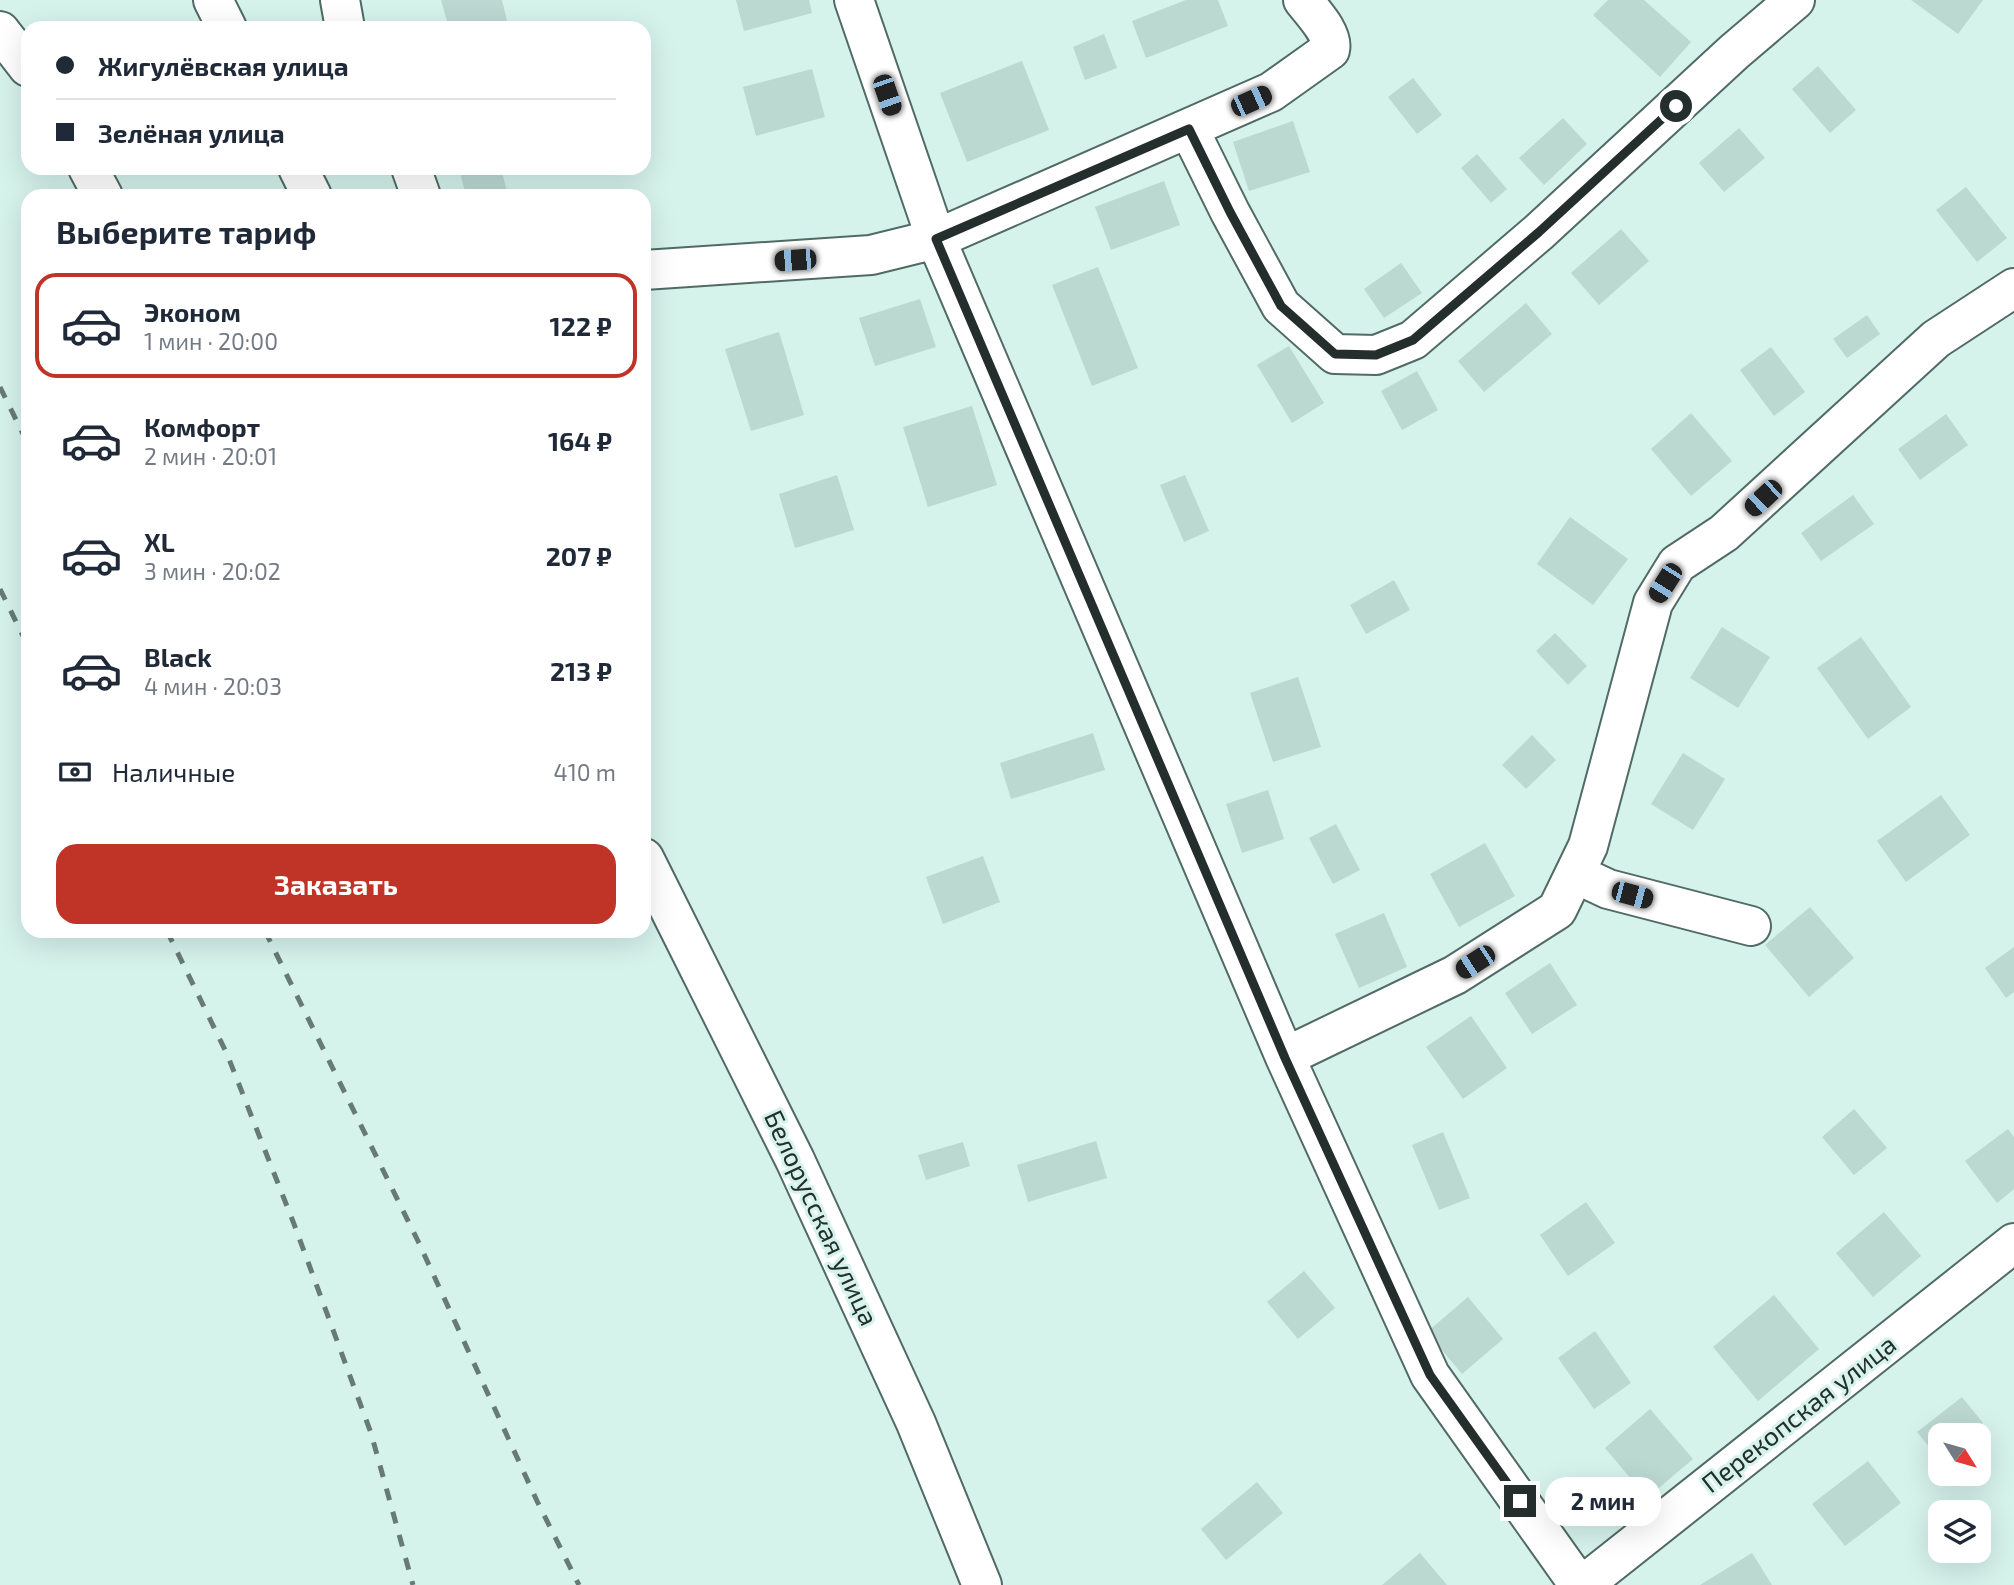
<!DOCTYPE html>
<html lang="ru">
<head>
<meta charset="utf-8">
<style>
	:root { --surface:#fff; --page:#f6f6f7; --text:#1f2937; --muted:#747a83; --line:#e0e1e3; --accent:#c03327 }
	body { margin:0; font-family:"Exo 2",sans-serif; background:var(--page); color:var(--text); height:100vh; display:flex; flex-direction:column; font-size:26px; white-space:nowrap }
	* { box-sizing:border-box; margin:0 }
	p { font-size:23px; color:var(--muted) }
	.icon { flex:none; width:38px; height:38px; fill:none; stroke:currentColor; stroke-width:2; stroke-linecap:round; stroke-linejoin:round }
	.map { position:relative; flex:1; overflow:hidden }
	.drawer { position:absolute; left:21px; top:189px; width:630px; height:749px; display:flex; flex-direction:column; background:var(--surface); border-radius:21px; box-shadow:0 7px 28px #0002 }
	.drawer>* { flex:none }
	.top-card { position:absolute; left:21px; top:21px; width:630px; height:154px; border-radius:21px; box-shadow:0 7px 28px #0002; display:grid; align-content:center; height:154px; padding:0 35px; background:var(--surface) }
	.needle { width:46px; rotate:127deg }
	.controls { position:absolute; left:1928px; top:1423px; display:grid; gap:14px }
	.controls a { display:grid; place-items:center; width:63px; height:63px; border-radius:14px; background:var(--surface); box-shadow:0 7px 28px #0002; font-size:35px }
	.end { position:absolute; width:32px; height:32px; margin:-16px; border:9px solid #242e2c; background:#fff; box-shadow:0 0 0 4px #fff }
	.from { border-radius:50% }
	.bubble { position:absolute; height:49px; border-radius:21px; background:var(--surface); box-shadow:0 7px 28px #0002; font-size:23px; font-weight:700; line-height:49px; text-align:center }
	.car { position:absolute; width:21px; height:42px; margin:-21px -10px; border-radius:9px; box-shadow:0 0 5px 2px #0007; background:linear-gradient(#222 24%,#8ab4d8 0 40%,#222 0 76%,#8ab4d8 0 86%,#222 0) }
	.top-card b { display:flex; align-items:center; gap:24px; height:66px; font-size:26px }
	.top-card b+b { border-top:2px solid var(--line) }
	.top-card i { width:18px; height:18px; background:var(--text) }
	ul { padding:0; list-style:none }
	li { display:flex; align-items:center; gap:21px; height:105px; margin:0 14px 10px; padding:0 21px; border:4px solid transparent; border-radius:21px }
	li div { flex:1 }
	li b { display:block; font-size:26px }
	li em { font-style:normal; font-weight:700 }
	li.current { border-color:var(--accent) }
	li>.icon { width:63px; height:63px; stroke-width:1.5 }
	h2 { padding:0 35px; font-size:32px; line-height:84px }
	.pay { display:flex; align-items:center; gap:18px; height:77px; padding:0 35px; font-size:26px }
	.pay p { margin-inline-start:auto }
	.action { display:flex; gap:14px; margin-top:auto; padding:14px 35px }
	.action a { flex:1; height:80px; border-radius:21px; background:var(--accent); color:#fff; font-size:28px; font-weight:700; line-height:80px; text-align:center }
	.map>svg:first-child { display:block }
	.building { fill:#bbd8d1 }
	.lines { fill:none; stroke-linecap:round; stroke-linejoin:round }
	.minor-casing { stroke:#516a65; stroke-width:42 }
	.major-casing { stroke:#516a65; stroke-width:42 }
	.minor { stroke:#fff; stroke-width:38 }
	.major { stroke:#fff; stroke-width:38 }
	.rail { stroke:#687a76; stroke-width:5; stroke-dasharray:12 12; stroke-linecap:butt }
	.route { stroke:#242e2c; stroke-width:9 }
	.labels { text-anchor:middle; stroke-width:6; stroke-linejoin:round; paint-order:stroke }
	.street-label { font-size:26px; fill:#242e2c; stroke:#d5f2eb }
</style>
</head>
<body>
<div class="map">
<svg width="2014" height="1585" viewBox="0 0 2014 1585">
	<rect width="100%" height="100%" fill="#d5f2eb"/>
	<path class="building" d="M441 0H502L507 21 482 28H449Z
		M736 0H809L812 13 744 31Z
		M1186 0H1218L1228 26 1146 58 1132 21Z
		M1608 0H1644L1691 42 1660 77 1593 15Z
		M1911 0H1983L1958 34Z
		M1104 34 1117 68 1085 80 1073 47Z
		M1022 61 1049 130 967 162 940 93Z
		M1818 66 1856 110 1830 133 1792 89Z
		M812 69 825 117 756 136 743 87Z
		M1413 78 1442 115 1417 134 1388 97Z
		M1563 118 1587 144 1544 185 1519 158Z
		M1293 121 1310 172 1249 191 1233 142Z
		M1739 128 1765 158 1724 192 1699 163Z
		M1477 154 1507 189 1491 203 1461 168Z
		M459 168H501L508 196H466Z
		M1164 181 1180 225 1111 250 1095 207Z
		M1966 187 2007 238 1977 262 1936 210Z
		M1621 229 1649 261 1599 305 1571 273Z
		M1401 263 1422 293 1384 318 1364 289Z
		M1098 267 1138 368 1092 386 1052 285Z
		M920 299 936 347 875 366 859 318Z
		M1526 303 1552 334 1484 392 1458 361Z
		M1867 315 1880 334 1847 358 1833 339Z
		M779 332 804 415 751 431 725 349Z
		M1289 346 1324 403 1292 423 1257 365Z
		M1771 347 1805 392 1774 416 1740 370Z
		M1417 371 1438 410 1402 430 1381 391Z
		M972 406 997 485 928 507 903 427Z
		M1691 413 1732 461 1691 496 1651 449Z
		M1946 414 1968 445 1920 480 1898 449Z
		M837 475 854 530 795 548 779 494Z
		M1185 475 1209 531 1184 542 1160 485Z
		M1853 495 1874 524 1821 561 1801 533Z
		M1570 517 1628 559 1593 605 1537 564Z
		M1394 580 1410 610 1366 634 1350 605Z
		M1722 627 1770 657 1738 708 1690 678Z
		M1555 633 1587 666 1568 685 1536 651Z
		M1861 637 1911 707 1868 739 1817 668Z
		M1298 677 1321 747 1273 762 1250 693Z
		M1093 733 1105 770 1011 799 1000 763Z
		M1532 735 1556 760 1526 789 1502 765Z
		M1683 753 1725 779 1693 830 1651 804Z
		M1268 790 1284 839 1242 853 1226 804Z
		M1941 795 1970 835 1906 882 1877 841Z
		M1336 824 1360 870 1333 884 1309 838Z
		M1485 843 1515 896 1459 927 1430 874Z
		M983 856 1000 902 943 924 926 877Z
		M1810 907 1854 958 1809 997 1765 945Z
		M1384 913 1407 967 1359 988 1335 934Z
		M2014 947V992L2006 998 1985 968Z
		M1550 963 1577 1005 1532 1034 1505 993Z
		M1471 1016 1507 1068 1463 1099 1426 1047Z
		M1854 1109 1887 1148 1854 1175 1822 1137Z
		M2008 1129 2014 1137V1189L1997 1203 1965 1161Z
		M1443 1132 1470 1198 1439 1210 1412 1145Z
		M1096 1141 1107 1178 1028 1202 1017 1165Z
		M963 1142 970 1166 926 1180 918 1155Z
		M1586 1202 1615 1243 1568 1276 1540 1235Z
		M1884 1212 1921 1256 1873 1297 1836 1253Z
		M1304 1271 1335 1308 1298 1339 1267 1302Z
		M1774 1295 1819 1349 1758 1401 1713 1347Z
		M1468 1297 1503 1339 1462 1374 1427 1332Z
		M1595 1331 1631 1383 1594 1409 1558 1358Z
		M1962 1397 1983 1423 1967 1435H1941V1455L1938 1458 1917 1432Z
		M1650 1409 1693 1459 1647 1498 1605 1448Z
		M1868 1461 1901 1503 1845 1546 1812 1504Z
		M1257 1482 1283 1513 1226 1560 1201 1529Z
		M1420 1553 1447 1585H1382Z
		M1752 1553 1772 1585H1700Z"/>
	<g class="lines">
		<defs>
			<path id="minor" d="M340 0 345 28
				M854 0 936 239 1285 1057 1430 1375 1579 1585
				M0 31 28 67
				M1189 129 1230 212 1281 306 1335 354 1376 355 1413 340 1539 232 1734 52 1795 0
				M88 168 103 196
				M411 168 421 196
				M644 270 871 255 936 239 1271 92 1330 50C1334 34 1313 13 1303 0
				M1576 874 1608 889 1751 926
				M1285 1057 1455 975 1557 910 1588 846 1653 603 1677 564 1724 533 1936 339 2014 288
				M1583 1585 2014 1243"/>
			<path id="major" d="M213 0 227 28
				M298 168 312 196
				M644 858 795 1160 916 1423 982 1585"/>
		</defs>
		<use href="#minor" class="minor-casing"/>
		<use href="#major" class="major-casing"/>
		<use href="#minor" class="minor"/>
		<use href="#major" class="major"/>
		<path class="rail" d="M0 387 28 444
			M0 589 28 646
			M167 931 227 1054 294 1224 371 1433 413 1585
			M265 931 418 1241 537 1501 579 1585"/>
	</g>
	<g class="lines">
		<path class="route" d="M1520 1501 1430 1375 1285 1058 936 239 1189 129 1230 212 1281 306 1335 354 1376 355 1413 340 1539 232 1676 106"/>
	</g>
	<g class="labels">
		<g class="street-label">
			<text transform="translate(821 1218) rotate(65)" y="9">Белорусская улица</text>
			<text transform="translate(1799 1414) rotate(-38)" y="9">Перекопская улица</text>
		</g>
	</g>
</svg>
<div class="controls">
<a><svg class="needle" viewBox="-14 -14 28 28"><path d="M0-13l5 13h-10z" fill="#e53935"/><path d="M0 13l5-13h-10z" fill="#747a83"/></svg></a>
<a><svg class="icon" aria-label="layers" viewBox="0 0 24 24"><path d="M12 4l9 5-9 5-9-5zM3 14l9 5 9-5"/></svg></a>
</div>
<i class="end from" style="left:1676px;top:106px"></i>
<i class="end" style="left:1520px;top:1501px"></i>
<div class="bubble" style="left:1545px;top:1477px;width:116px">2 мин</div>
<i class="car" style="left:887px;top:95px;rotate:161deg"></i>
<i class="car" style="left:1251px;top:101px;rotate:66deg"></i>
<i class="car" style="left:795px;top:260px;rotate:266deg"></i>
<i class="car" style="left:1763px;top:498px;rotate:227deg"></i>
<i class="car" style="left:1665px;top:583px;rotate:212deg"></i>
<i class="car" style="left:1632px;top:895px;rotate:105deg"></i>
<i class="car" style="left:1475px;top:962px;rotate:237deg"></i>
<div class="top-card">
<b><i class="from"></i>Жигулёвская улица</b>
<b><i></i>Зелёная улица</b>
</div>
<section class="drawer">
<h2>Выберите тариф</h2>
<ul>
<li class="current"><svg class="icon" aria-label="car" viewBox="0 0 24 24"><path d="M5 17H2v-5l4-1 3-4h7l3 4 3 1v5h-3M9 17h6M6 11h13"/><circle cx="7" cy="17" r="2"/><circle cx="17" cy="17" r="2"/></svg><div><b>Эконом</b><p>1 мин · 20:00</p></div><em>122 ₽</em></li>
<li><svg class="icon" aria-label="car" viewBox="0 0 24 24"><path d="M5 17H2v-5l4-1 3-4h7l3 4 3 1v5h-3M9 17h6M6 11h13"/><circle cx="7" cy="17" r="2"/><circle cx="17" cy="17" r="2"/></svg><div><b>Комфорт</b><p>2 мин · 20:01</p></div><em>164 ₽</em></li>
<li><svg class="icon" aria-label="car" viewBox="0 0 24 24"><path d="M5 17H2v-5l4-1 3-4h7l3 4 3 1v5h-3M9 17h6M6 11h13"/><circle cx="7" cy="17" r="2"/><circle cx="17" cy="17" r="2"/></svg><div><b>XL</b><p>3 мин · 20:02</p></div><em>207 ₽</em></li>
<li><svg class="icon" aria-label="car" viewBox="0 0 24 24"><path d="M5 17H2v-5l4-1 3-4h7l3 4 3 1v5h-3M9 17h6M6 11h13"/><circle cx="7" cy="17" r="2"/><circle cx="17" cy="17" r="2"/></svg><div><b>Black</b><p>4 мин · 20:03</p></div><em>213 ₽</em></li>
</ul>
<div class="pay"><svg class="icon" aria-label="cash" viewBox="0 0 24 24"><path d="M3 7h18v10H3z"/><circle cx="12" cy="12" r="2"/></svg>Наличные<p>410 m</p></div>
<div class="action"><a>Заказать</a></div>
</section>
</div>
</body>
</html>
